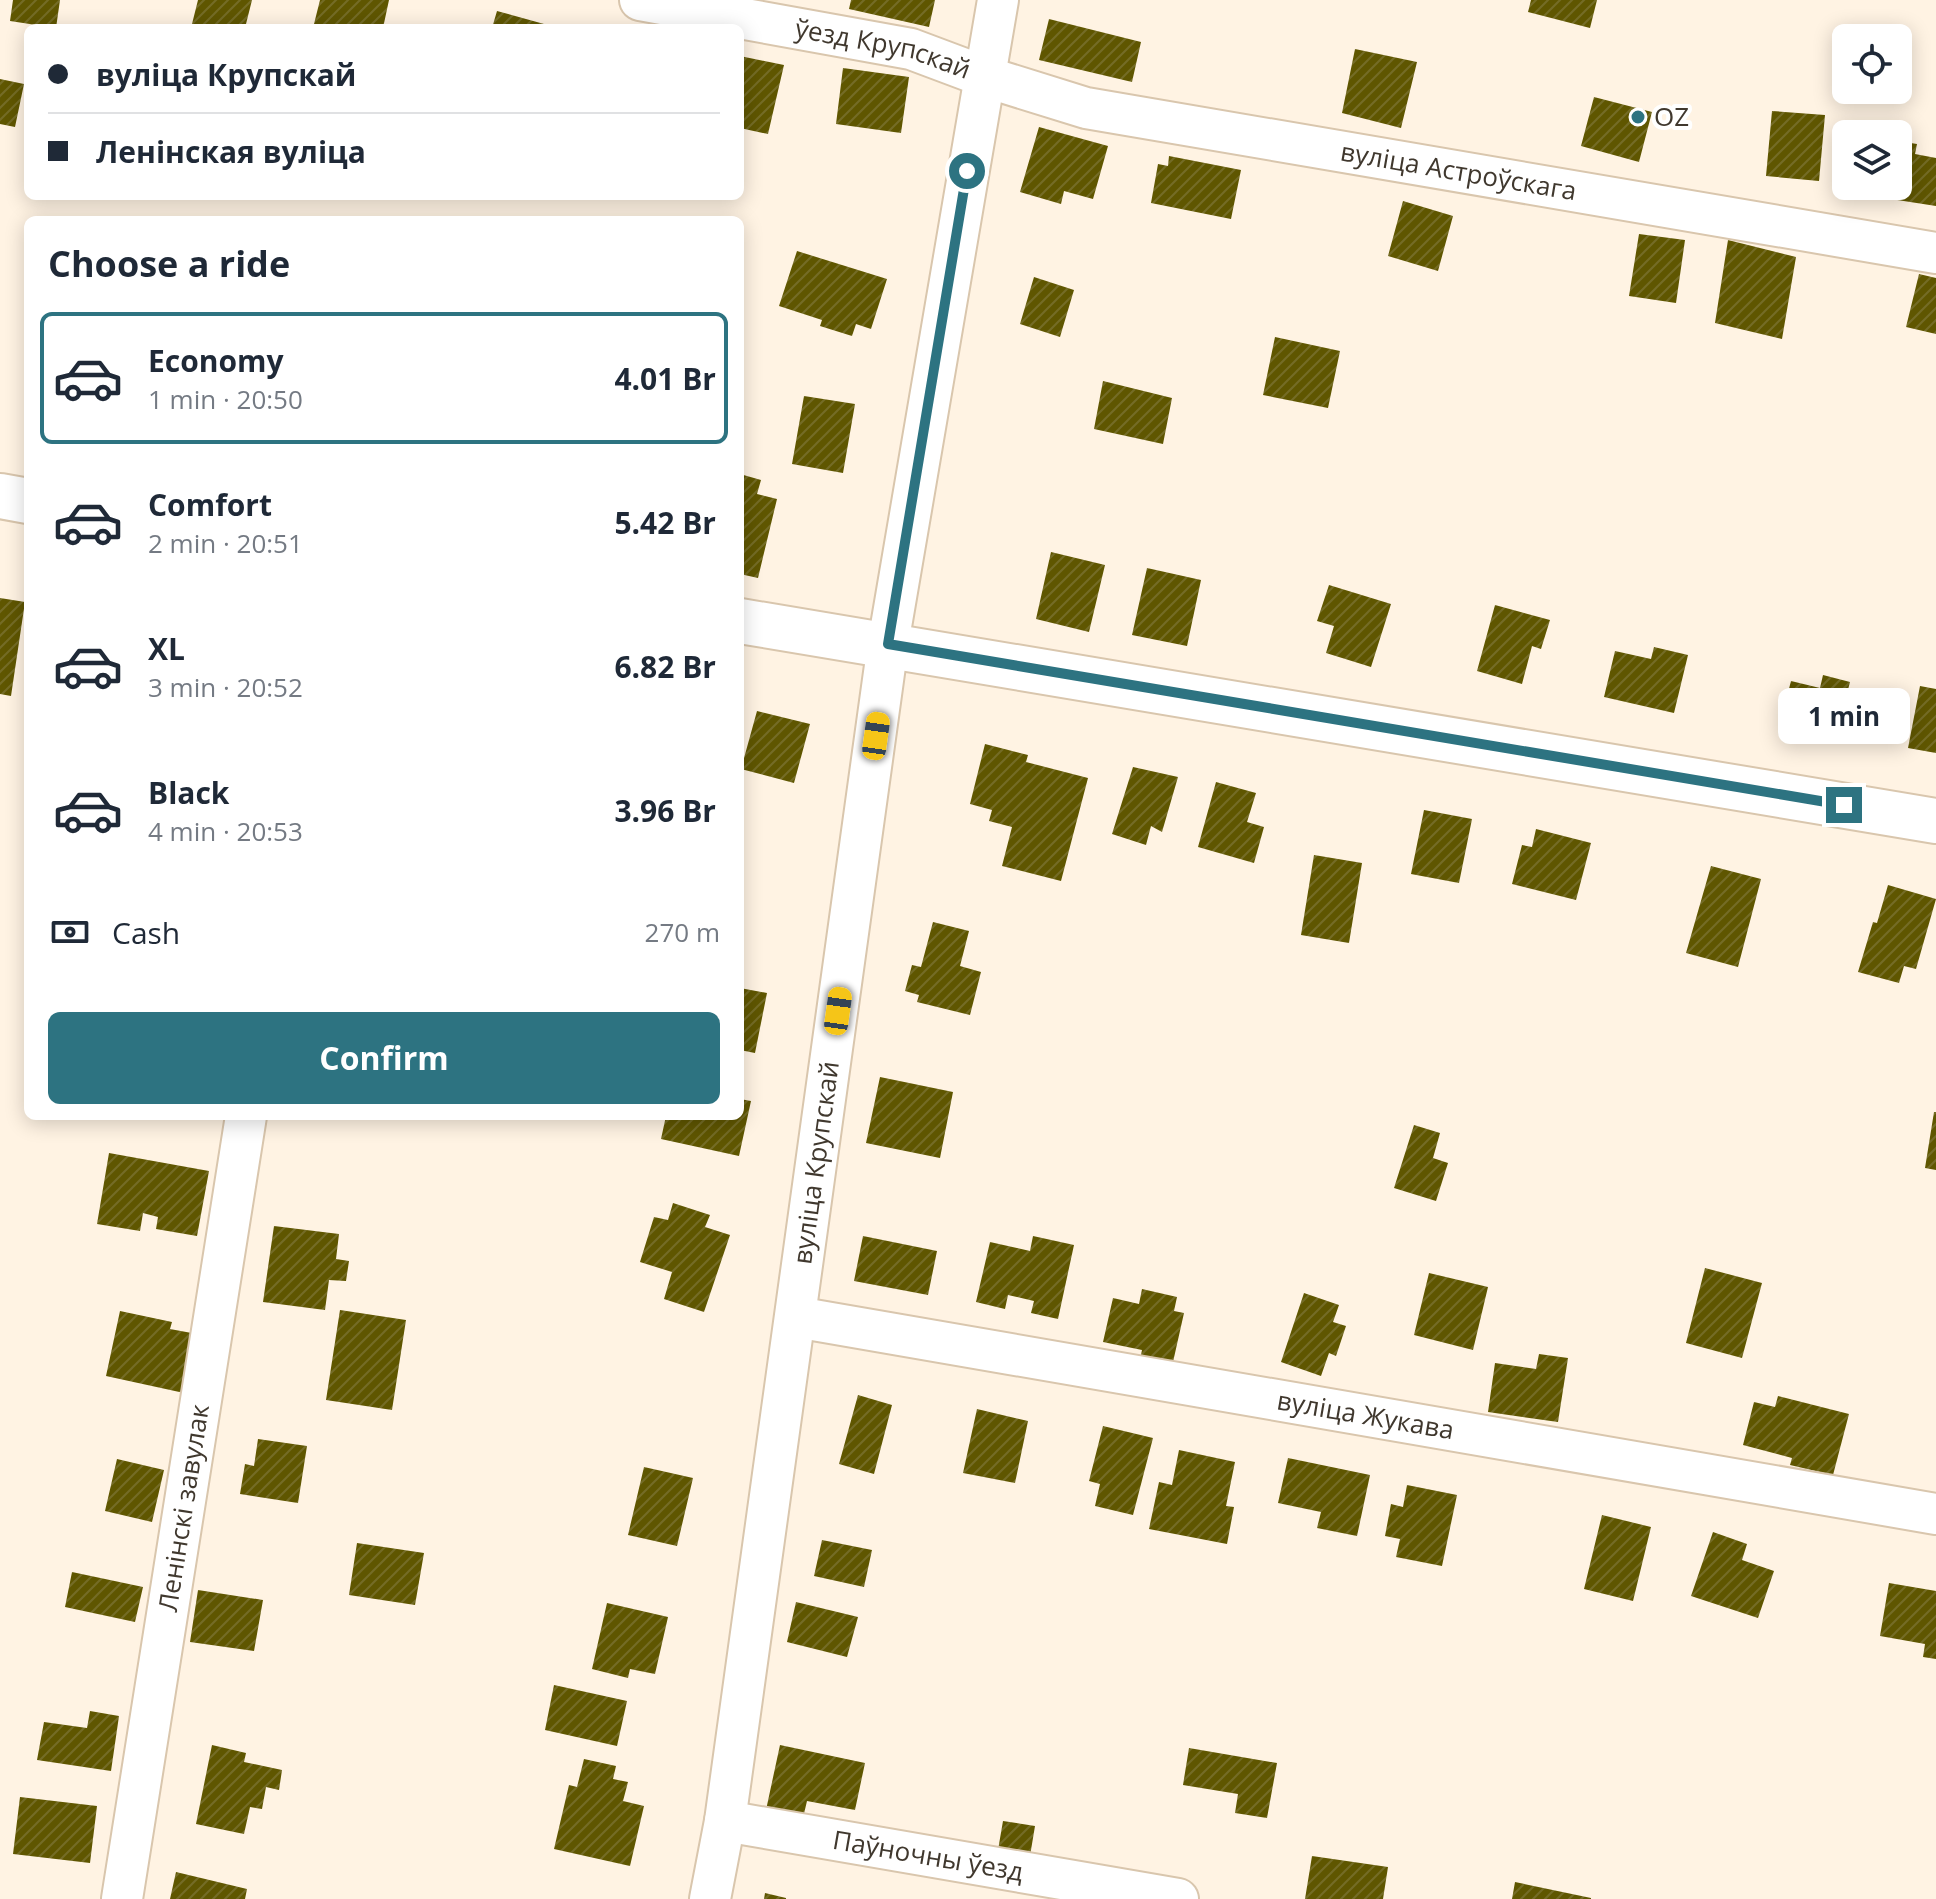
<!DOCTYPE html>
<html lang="en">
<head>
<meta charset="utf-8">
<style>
	:root { --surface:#fff; --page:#f6f6f7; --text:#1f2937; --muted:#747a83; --line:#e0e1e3; --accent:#2d7381 }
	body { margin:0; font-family:"Open Sans",sans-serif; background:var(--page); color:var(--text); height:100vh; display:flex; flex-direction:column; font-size:30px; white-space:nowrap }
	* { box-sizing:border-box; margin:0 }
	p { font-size:26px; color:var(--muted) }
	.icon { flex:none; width:44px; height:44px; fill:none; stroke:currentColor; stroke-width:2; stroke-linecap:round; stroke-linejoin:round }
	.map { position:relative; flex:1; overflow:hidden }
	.side { position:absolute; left:24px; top:216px; width:720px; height:904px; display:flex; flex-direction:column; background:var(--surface); border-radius:12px; box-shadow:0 4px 20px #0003 }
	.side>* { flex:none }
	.guide { position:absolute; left:24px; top:24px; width:720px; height:176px; border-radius:12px; box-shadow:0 4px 20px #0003; display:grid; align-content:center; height:176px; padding:0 24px; background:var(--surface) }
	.controls { position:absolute; left:1832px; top:24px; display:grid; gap:16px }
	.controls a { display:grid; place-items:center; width:80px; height:80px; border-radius:12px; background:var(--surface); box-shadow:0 4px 20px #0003; font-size:40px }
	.end { position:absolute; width:36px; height:36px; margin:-18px; border:10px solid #2d7381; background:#fff; box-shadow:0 0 0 4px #fff }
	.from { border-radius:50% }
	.bubble { position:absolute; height:56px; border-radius:12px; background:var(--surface); box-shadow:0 4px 20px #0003; font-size:26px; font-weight:700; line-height:56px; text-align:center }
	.car { position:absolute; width:24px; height:48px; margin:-24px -12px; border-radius:10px; box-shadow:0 0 6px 2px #0007; background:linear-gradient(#f5c518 24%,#345 0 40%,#f5c518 0 76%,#345 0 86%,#f5c518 0) }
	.guide b { display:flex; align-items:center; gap:28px; height:76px; font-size:30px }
	.guide b+b { border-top:2px solid var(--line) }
	.guide i { width:20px; height:20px; background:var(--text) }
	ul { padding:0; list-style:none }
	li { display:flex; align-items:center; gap:24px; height:132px; margin:0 16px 12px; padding:0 8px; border:4px solid transparent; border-radius:12px }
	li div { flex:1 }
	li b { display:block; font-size:30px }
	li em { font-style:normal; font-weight:700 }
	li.current { border-color:var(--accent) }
	li>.icon { width:72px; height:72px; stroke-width:1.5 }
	h2 { padding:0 24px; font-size:36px; line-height:96px }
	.pay { display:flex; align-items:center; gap:20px; height:88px; padding:0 24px; font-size:30px }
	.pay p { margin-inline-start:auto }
	.action { display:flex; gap:16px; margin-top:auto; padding:16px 24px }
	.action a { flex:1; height:92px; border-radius:12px; background:var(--accent); color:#fff; font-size:32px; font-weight:700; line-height:92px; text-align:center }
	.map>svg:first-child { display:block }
	.building { fill:url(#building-hatch) }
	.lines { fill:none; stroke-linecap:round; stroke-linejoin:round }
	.street-casing { stroke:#d9c6ad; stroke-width:44 }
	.secondary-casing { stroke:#d9c6ad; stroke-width:48 }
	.street { stroke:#fff; stroke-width:40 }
	.secondary { stroke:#fff; stroke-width:44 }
	.route { stroke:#2d7381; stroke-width:10 }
	.poi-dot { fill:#2d7381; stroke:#fff; stroke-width:3 }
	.labels { text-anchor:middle; stroke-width:8; stroke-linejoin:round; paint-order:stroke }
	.street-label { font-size:26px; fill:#40382e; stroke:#fff }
	.poi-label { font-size:26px; fill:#40382e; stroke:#fff; text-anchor:start }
</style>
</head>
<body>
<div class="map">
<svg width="1936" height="1899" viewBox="0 0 1936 1899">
	<defs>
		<pattern id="building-hatch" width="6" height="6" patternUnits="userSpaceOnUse" patternTransform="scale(2)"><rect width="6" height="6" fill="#5f5600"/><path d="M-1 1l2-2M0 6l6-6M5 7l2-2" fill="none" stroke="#746c26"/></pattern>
	</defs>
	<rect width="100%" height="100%" fill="#fff3e3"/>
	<path class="building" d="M13 0H60L56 28 10 21Z
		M198 0H252L245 28H191Z
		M320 0H389L383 28H313Z
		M851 0H935L929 27 849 9Z
		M1531 0H1597L1590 28 1528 12Z
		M497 11 544 24 543 28H492Z
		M1049 19 1141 42 1132 82 1039 60Z
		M1355 49 1417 62 1401 128 1342 113Z
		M740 56 784 65 768 134 740 128Z
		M843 68 909 77 901 133 836 124Z
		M0 79 24 84 15 127 0 124Z
		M1594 97 1652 112 1639 162 1581 146Z
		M1772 111 1825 115 1819 181 1766 176Z
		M1039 127 1108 146 1093 199 1064 191 1061 204 1020 192Z
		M1898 141 1917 144 1915 154 1936 158V206L1865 195 1866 186H1898Z
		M1169 156 1241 170 1231 219 1151 203 1158 164 1168 166Z
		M1403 201 1453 216 1438 271 1388 256Z
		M1639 234 1685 240 1676 303 1629 296Z
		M1728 240 1796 257 1782 339 1715 323Z
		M797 251 887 279 871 329 856 324 852 336 820 326 822 320 779 306Z
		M1919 274 1936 278V334L1906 327Z
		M1034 277 1074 290 1060 337 1020 324Z
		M1275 337 1340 351 1328 408 1263 395Z
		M1103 381 1172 398 1163 444 1094 429Z
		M804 396 855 404 843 473 792 464Z
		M740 474 761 480 757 494 777 499 758 578 740 574Z
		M1051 552 1105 565 1089 632 1036 619Z
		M1147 568 1201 580 1187 646 1132 635Z
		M1329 585 1391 604 1371 667 1326 653 1334 626 1317 621Z
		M0 598 25 602 11 696 0 694Z
		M1495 605 1550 620 1541 649 1532 646 1522 684 1477 671Z
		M1654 647 1688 655 1674 713 1604 697 1615 651 1651 659Z
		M1823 675 1850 682 1835 740 1779 727 1791 681 1820 688Z
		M1920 686 1936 689V753L1908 748Z
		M757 711 810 724 794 783 741 769Z
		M985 744 1028 755 1026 762 1088 778 1061 881 1002 866 1012 827 989 821 992 810 970 804Z
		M1133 767 1178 777 1162 832 1151 826 1146 845 1112 834Z
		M1216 782 1256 793 1247 822 1264 827 1254 863 1198 847Z
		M1424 810 1472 819 1459 883 1411 874Z
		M1536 829 1591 843 1576 900 1512 884 1522 845 1532 847Z
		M1314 855 1362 863 1349 943 1301 935Z
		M1711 866 1761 879 1738 967 1686 953Z
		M1888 885 1936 899 1916 969 1904 966 1899 983 1858 972 1873 922 1877 923Z
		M933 922 969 931 960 966 981 972 970 1015 917 1002 919 995 905 991 912 965 921 967Z
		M740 988 767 993 755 1053 740 1050Z
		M880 1077 953 1092 940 1158 866 1143Z
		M740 1099 751 1101 739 1156 661 1139 666 1116H740Z
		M1934 1112H1936V1170L1925 1168Z
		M1414 1125 1440 1133 1433 1158 1448 1163 1436 1201 1394 1188Z
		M109 1153 209 1171 197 1236 156 1229 158 1217 143 1213 140 1231 97 1224Z
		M673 1203 710 1215 705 1227 730 1235 704 1312 664 1299 672 1272 640 1262 654 1217 668 1220Z
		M274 1226 339 1234 336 1259 349 1261 346 1281 329 1280 325 1310 263 1302Z
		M863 1236 937 1251 928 1295 854 1281Z
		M1033 1236 1074 1245 1058 1319 1031 1313 1034 1301 1008 1295 1005 1309 976 1302 990 1242 1030 1251Z
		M1705 1268 1762 1283 1742 1358 1686 1343Z
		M1429 1273 1488 1287 1473 1350 1414 1335Z
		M1142 1289 1177 1297 1174 1311 1184 1313 1171 1371 1139 1364 1142 1350 1103 1342 1113 1298 1139 1304Z
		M1304 1293 1339 1305 1333 1322 1346 1326 1336 1356 1329 1353 1321 1376 1281 1362Z
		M340 1310 406 1320 392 1410 326 1400Z
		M120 1311 172 1322 170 1329 197 1334 184 1393 106 1376Z
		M1539 1354 1568 1358 1558 1422 1488 1412 1495 1363 1536 1369Z
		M858 1395 892 1405 874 1474 839 1464Z
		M1778 1396 1849 1414 1833 1475 1790 1465 1792 1458 1743 1445 1754 1402 1775 1407Z
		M977 1409 1028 1421 1015 1483 963 1473Z
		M1103 1426 1153 1438 1133 1515 1095 1506 1100 1484 1089 1481Z
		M258 1439 307 1446 298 1503 240 1494 245 1464 254 1466Z
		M1179 1450 1235 1462 1226 1506 1234 1507 1227 1544 1149 1529 1159 1482 1172 1485Z
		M1288 1458 1370 1475 1357 1536 1317 1528 1321 1512 1278 1503Z
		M117 1459 164 1470 152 1522 105 1511Z
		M644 1467 693 1478 677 1546 628 1535Z
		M1407 1485 1457 1495 1442 1566 1396 1557 1400 1539 1385 1536 1391 1504 1403 1507Z
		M1602 1515 1651 1527 1633 1601 1584 1589Z
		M1713 1532 1747 1544 1742 1560 1774 1571 1758 1618 1691 1596Z
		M822 1540 872 1550 864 1587 814 1576Z
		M357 1543 424 1553 415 1605 349 1595Z
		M72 1572 143 1587 135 1622 65 1607Z
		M1889 1583 1936 1591V1659L1923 1657 1925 1644 1880 1636Z
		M198 1590 263 1600 254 1651 190 1642Z
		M796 1602 858 1617 847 1657 787 1642Z
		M607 1603 668 1617 655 1674 630 1669 628 1678 592 1669Z
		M554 1685 627 1701 617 1746 545 1730Z
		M90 1711 119 1716 111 1771 37 1760 44 1722 87 1728Z
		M212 1745 246 1753 244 1762 282 1770 279 1790 266 1787 262 1809 250 1807 244 1834 196 1824Z
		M780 1745 865 1763 855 1810 807 1801 803 1818 766 1810Z
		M1189 1748 1277 1763 1267 1818 1235 1813 1238 1794 1183 1785Z
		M584 1759 616 1766 613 1779 628 1782 623 1801 644 1806 630 1866 554 1849 569 1785 577 1787Z
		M20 1797 97 1806 90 1863 13 1854Z
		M1003 1821 1035 1826 1030 1856 998 1850Z
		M1312 1856 1388 1867 1383 1899H1305Z
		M176 1872 247 1889 245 1899H170Z
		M1515 1882 1591 1898V1899H1512Z
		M765 1893 786 1898V1899H764Z"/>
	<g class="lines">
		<defs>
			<g id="street">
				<path id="s1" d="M640 0 911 49 983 76 1086 108 1936 253"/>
				<path id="s2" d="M796 1317 1936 1514"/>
				<path id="s3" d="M725 1821 1178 1899"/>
				<path id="s4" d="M122 1899 246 1116"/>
				<path id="s5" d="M710 1899 725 1821 888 644 998 0"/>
			</g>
			<path id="secondary" d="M0 496 28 501
				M740 621 1936 821"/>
		</defs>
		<use href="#street" class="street-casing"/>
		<use href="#secondary" class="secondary-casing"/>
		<use href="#street" class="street"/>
		<use href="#secondary" class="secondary"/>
	</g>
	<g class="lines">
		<path class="route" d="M967 171 888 644 1844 805"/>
	</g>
	<circle class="poi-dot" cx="1638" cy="117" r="8"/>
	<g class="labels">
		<g class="street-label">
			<text dy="9" stroke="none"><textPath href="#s1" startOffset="248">ўезд Крупскай</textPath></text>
			<text dy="9" stroke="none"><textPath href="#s1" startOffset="838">вуліца Астроўскага</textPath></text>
			<text dy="9" stroke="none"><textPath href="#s5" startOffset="744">вуліца Крупскай</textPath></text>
			<text dy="9" stroke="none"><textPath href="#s2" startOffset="578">вуліца Жукава</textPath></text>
			<text dy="9" stroke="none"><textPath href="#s4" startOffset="396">Ленінскі завулак</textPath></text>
			<text dy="9" stroke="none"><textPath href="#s3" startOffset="206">Паўночны ўезд</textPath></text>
		</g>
		<g class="poi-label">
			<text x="1654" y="126">OZ</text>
		</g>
	</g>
</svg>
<div class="controls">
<a><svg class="icon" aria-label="locate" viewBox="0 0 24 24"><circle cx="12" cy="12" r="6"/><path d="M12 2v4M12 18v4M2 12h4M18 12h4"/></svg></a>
<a><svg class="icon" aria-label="layers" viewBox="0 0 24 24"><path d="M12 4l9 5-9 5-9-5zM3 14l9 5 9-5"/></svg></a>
</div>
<i class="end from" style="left:967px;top:171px"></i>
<i class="end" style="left:1844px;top:805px"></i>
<div class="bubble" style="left:1778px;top:688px;width:132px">1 min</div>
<i class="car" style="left:876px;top:736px;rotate:8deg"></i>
<i class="car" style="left:838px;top:1011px;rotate:8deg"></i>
<div class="guide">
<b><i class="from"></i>вуліца Крупскай</b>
<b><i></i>Ленінская вуліца</b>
</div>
<section class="side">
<h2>Choose a ride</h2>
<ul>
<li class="current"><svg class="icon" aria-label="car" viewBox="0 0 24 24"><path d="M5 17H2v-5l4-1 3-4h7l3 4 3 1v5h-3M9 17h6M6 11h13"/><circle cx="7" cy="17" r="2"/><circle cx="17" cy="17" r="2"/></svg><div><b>Economy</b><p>1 min · 20:50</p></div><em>4.01 Br</em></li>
<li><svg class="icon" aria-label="car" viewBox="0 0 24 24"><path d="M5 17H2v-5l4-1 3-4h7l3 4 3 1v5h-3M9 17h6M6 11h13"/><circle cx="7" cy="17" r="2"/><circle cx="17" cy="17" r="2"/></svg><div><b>Comfort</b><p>2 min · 20:51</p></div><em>5.42 Br</em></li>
<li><svg class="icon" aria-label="car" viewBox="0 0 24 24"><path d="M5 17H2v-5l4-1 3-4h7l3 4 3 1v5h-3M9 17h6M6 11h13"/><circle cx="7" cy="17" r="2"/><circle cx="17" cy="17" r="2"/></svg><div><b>XL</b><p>3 min · 20:52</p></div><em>6.82 Br</em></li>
<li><svg class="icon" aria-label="car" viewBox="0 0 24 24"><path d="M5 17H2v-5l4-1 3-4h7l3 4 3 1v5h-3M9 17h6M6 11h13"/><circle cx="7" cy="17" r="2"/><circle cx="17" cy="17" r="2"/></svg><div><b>Black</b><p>4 min · 20:53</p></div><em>3.96 Br</em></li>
</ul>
<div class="pay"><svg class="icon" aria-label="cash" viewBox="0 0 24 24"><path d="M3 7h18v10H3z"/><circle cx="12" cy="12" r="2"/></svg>Cash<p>270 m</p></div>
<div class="action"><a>Confirm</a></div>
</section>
</div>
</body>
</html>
